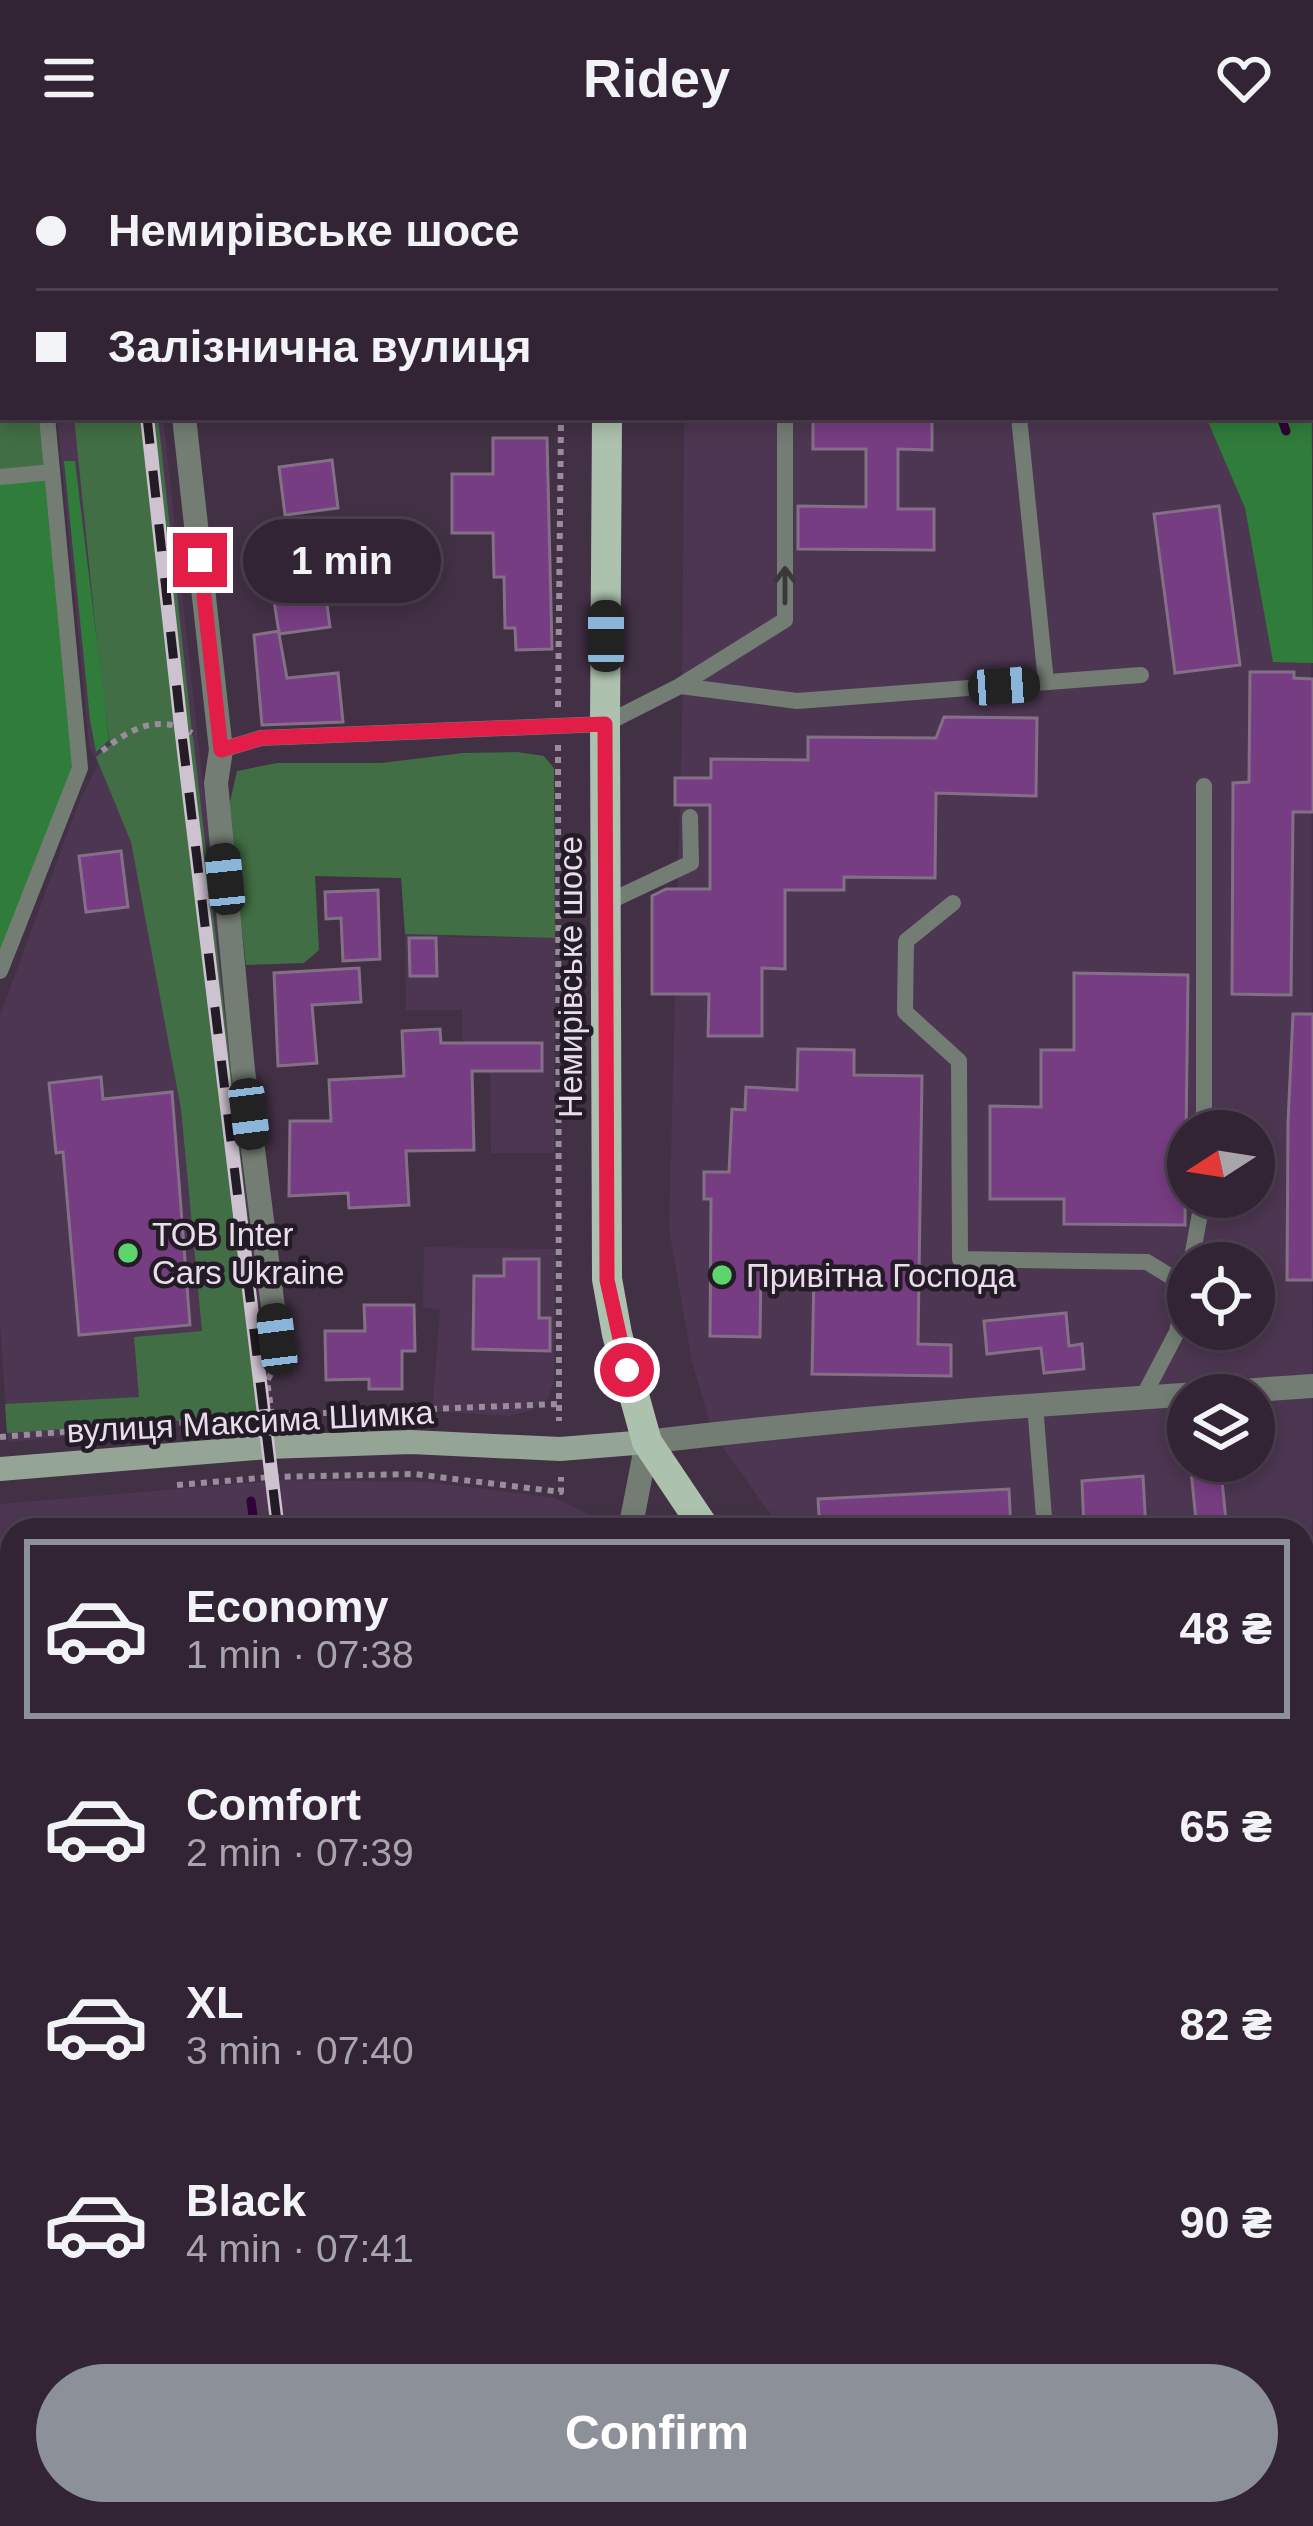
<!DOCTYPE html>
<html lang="en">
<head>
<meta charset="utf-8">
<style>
	:root { --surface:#322434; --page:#3d3040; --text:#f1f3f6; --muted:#a8a4ac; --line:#4d414f; --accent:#8c9099 }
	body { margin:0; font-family:Helvetica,sans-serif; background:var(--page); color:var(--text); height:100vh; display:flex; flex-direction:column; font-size:45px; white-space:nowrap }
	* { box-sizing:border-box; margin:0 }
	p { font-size:39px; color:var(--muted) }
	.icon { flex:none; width:66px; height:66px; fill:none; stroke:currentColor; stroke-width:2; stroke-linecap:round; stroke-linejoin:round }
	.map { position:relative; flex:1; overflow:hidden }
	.drawer { position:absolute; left:0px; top:1362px; width:1314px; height:1008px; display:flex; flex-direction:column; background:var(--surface); border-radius:36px 36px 0 0; box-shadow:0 6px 18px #0003,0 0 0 3px var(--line) }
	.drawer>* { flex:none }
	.top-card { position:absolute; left:0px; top:0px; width:1314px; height:264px; box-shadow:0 6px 18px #0003,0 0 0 3px var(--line); display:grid; align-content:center; height:264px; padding:0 36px; background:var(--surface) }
	.needle { width:78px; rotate:258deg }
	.controls { position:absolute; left:1167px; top:954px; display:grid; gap:24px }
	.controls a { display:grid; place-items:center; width:108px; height:108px; border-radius:50%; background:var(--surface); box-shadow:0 6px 18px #0003,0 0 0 3px var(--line); font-size:60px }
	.end { position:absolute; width:54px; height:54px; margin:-27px; border:15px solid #e11d48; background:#fff; box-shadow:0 0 0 6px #fff }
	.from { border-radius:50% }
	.bubble { position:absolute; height:84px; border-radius:42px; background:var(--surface); box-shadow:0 6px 18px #0003,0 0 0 3px var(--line); font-size:39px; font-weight:700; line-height:84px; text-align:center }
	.car { position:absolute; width:36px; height:72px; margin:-36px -18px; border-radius:15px; box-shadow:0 0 9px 3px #0007; background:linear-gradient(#222 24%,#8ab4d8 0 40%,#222 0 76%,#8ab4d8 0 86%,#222 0) }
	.top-card b { display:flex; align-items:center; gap:42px; height:114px; font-size:45px }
	.top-card b+b { border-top:3px solid var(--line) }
	.top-card i { width:30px; height:30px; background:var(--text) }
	ul { padding:21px 0 0; list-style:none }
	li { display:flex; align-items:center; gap:36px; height:180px; margin:0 24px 18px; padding:0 12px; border:6px solid transparent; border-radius:0px }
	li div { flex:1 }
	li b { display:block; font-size:45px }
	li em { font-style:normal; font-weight:700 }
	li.active { border-color:var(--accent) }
	li>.icon { width:108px; height:108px; stroke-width:1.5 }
	.action { display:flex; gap:24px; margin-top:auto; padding:24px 36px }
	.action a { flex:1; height:138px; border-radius:72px; background:var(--accent); color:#fff; font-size:48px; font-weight:700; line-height:138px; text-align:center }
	header { display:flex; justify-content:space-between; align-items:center; height:156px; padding:0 36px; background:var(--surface); font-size:54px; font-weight:700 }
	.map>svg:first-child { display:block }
	.built { fill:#4c3651; fill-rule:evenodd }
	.green { fill:#416e44 }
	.forest { fill:#307c3a }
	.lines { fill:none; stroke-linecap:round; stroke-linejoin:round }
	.stream { stroke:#2f0337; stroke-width:9 }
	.building { fill:#773d82; stroke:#837087; stroke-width:3 }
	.path { stroke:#9a8b9d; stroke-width:6; stroke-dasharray:6 6; stroke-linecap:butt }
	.service { stroke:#737d73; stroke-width:16 }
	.minor { stroke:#737d73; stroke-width:24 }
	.secondary { stroke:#94a495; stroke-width:24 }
	.primary { stroke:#adc2ae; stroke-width:30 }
	.rail-casing { stroke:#cec1d0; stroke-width:14 }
	.rail { stroke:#231b25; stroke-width:9; stroke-dasharray:27; stroke-linecap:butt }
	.oneway { stroke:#3b383c }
	.route { stroke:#e11d48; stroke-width:15 }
	.poi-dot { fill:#5ed56c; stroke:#231b25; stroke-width:4.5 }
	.labels { text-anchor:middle; stroke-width:9; stroke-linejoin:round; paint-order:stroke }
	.street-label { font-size:33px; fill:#e9ddeb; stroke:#231b25 }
	.poi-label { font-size:33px; fill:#e9ddeb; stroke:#231b25; text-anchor:start }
</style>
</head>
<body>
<header><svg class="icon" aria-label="menu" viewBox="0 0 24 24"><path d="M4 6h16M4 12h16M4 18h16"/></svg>Ridey<svg class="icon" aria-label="heart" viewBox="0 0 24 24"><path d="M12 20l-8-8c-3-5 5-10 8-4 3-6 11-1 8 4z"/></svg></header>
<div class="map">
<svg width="1313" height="2370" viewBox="0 0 1313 2370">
	<rect width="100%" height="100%" fill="#423045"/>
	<path class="built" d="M1311 111 1313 2012 1302 2020V1374H782L713 1278 692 1206 669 1074 682 564 684 261H1311ZM1188 975H1254V1041H1188ZM1188 1107H1254V1173H1188ZM1188 1239H1254V1305H1188Z
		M57 261H163L199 593 276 1216 270 1226 273 1262 8 1286 0 1169V859L79 646 98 609 89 589Z
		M434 777 450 781 555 782 554 997H491L490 918 463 917 462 854H406L405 778Z
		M424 1091 555 1093 554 1227 548 1242 530 1255 509 1260 432 1255 440 1154 423 1151Z
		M284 1324 429 1326 555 1342 605 1366 606 1374H12V1970L0 1971V1348Z
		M12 1972V2358H1302V2333L1313 2354V2370H0V1973Z"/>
	<path class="green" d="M0 70H3V261H47L52 316 0 321Z
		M74 261H146L166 433 149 261H158L192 576 181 571 193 580 270 1258 7 1277 5 1248 139 1241 134 1181 202 1175 181 953 131 686 96 601 113 587 110 588 101 526Z
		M517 596 544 600 554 612 555 782 405 778 401 722 315 720 319 794 304 807 246 809 228 654 237 615 277 607H381L463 597Z"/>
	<path class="forest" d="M1311 111 1313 507 1273 506 1245 352 1206 261H1311Z
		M64 305H75L109 584 96 596 90 564Z
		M52 316 80 612 0 815V321Z"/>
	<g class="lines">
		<path class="stream" d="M1129 0 1131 3
			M1281 261 1286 275
			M251 1345 255 1374"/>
	</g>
	<path class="building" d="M813 261H932V294L898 293V353H934V394L798 393V350L866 351V293H813Z
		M493 282H547L552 493 516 494 515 472H505L504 421H494L493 377H452V318H493Z
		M332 304 338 352 285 359 279 311Z
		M1219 350 1240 509 1175 517 1154 358Z
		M324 426 330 471 279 478 287 522 338 517 343 566 262 569 254 479 279 475V477L274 445 284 444 282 432Z
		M1250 516H1294V522L1313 523V656H1293L1291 839 1232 838 1233 627 1249 626Z
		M944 561 1037 562 1036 640 936 637 935 722 844 721V734H785V813L762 812V880H708L709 838H652V740L666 733H710V649H675V622H711V603L808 604V581L936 582Z
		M121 695 128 751 86 756 79 700Z
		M378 734 380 803 343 805 341 762 326 763 325 736Z
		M409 782H436L437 820H410Z
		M359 812 361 846 312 849 317 907 278 910 274 817Z
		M1074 817 1188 819 1185 1069 1064 1068V1043H990V950L1041 951V894H1074Z
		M1293 858H1313V1124H1287L1288 967Z
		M440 873 441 887H542V915H472L474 994 406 995 409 1049 349 1052 348 1037 289 1040 290 965H331L329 924 404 920 402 875Z
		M798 893 854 894V919L922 920 918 1188 951 1189V1220L812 1218 814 1115 761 1114 760 1181 710 1180 711 1043H704V1016H729L732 953 745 954 746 931 797 934Z
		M101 921 103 943 172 936 190 1169 79 1179 63 996 56 997 49 927Z
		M504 1103H539V1162H550V1195L473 1193 474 1120H504Z
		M364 1149H414L415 1195H402V1233H369V1223L326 1224 325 1175H365Z
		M1066 1157 1069 1190 1082 1188 1084 1213 1044 1217 1041 1192 987 1198 984 1165Z
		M1190 1305H1220L1227 1374H1197Z
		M1143 1320 1146 1374H1084L1082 1325Z
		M1009 1333 1011 1374H820L818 1343Z"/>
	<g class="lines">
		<path class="path" d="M564 3V0
			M558 551 561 261
			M558 589 559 1265
			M102 595C130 573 158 557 192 577
			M272 1259 267 1225 273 1214 272 1204
			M0 1281 272 1259 559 1248
			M177 1329 271 1321 414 1318 561 1336V1321"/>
		<path class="service" d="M22 0V3
			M1019 261 1046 526
			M0 321 52 316
			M681 529 785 464V261
			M221 594 261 582 605 568 680 530 797 545 1141 519
			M606 747 691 707 690 661
			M953 747 906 785 905 856 959 905 960 1103 1147 1106 1186 1130
			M0 815 80 612 47 261
			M1204 975V630
			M1191 1107 1203 1041
			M1143 1241 1177 1176 1188 1123
			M1035 1249 1045 1374
			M262 2370 263 2358
			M1238 2370 1243 2358"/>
		<path class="minor" d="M154 0 155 3
			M184 261 221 594 216 627 243 914 277 1183
			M630 1374 647 1286C868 1259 1091 1245 1313 1230
			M1302 2025 1313 2017
			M594 2358 595 2370"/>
		<path class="secondary" d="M0 1313 268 1291 411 1286 560 1293 647 1286"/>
		<path class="primary" d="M609 3V0
			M607 261 605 568 607 1123 617 1178 647 1286 706 1374
			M1302 2269 1313 2288"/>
		<defs>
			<path id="rail" d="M119 0V3
				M147 261 181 571 278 1374
				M0 2061 12 2060
				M0 2084 12 2083
				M392 2358 393 2370
				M784 2358 786 2370"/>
		</defs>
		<use href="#rail" class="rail-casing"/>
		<use href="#rail" class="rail"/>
	</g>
	<defs><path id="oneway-shaft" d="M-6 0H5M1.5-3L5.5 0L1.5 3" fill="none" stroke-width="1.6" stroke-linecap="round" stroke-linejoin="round" transform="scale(3)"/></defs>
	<use class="oneway" href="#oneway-shaft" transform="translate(785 429) rotate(-90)"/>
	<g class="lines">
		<path class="route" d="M200 404 221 594 261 582 605 568 607 1124 627 1214"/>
	</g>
	<g class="poi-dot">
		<circle cx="128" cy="1097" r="12"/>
		<circle cx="722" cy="1119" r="12"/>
	</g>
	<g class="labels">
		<g class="street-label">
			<text transform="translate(570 821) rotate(-90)" y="12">Немирівське шосе</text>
			<text transform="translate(250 1265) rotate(-3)" y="12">вулиця Максима Шимка</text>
		</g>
		<g class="poi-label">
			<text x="152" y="1090">ТОВ Inter<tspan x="152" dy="38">Cars Ukraine</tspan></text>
			<text x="746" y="1131">Привітна Господа</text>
		</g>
	</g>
</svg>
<div class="controls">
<a><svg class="needle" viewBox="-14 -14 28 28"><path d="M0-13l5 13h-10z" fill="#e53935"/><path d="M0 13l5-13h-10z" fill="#a8a4ac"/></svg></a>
<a><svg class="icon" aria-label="locate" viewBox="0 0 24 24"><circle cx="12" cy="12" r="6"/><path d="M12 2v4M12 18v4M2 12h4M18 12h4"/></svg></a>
<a><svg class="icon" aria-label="layers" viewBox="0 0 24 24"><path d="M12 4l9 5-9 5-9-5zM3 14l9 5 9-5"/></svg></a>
</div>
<i class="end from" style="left:627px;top:1214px"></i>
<i class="end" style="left:200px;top:404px"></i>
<div class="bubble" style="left:243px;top:363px;width:198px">1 min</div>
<i class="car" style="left:606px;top:480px;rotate:0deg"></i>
<i class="car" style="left:1004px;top:530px;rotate:86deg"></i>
<i class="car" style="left:225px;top:723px;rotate:354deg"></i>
<i class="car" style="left:249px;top:958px;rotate:173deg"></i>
<i class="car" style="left:277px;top:1183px;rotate:353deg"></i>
<div class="top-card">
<b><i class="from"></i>Немирівське шосе</b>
<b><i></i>Залізнична вулиця</b>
</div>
<section class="drawer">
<ul>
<li class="active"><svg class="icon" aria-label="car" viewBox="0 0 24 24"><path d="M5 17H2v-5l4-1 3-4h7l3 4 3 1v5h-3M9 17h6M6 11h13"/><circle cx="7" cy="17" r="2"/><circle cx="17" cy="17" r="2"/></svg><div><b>Economy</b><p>1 min · 07:38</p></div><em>48 ₴</em></li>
<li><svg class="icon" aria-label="car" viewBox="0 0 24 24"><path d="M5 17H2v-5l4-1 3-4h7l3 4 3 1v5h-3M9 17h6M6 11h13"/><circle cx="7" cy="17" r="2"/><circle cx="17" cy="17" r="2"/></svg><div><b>Comfort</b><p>2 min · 07:39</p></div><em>65 ₴</em></li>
<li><svg class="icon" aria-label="car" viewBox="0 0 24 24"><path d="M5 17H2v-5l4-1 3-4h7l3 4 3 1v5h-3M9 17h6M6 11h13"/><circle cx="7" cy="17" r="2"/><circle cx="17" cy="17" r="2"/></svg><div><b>XL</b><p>3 min · 07:40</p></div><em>82 ₴</em></li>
<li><svg class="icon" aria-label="car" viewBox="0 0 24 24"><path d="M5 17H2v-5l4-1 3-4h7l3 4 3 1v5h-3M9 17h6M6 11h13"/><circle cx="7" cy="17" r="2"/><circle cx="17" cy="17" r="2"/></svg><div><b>Black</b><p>4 min · 07:41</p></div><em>90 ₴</em></li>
</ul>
<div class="action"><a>Confirm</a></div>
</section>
</div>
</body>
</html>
